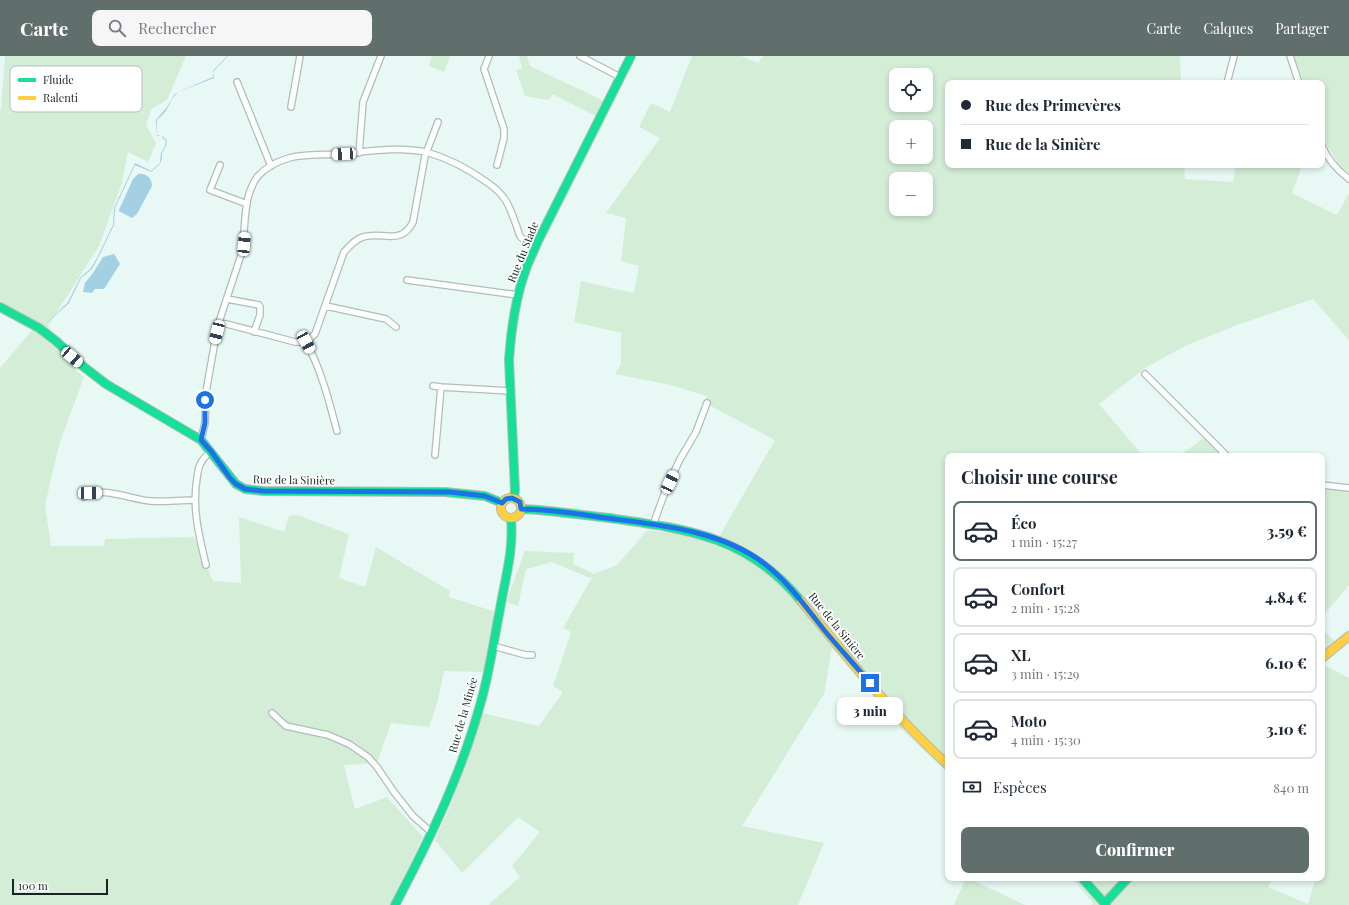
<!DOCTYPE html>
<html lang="fr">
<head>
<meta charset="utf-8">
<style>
	:root { --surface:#fff; --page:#f6f6f7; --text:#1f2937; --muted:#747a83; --line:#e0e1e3; --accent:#606e6c }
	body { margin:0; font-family:"Playfair Display",serif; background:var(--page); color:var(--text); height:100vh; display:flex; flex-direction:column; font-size:15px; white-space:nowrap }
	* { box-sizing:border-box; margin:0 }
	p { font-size:13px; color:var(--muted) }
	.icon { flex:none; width:22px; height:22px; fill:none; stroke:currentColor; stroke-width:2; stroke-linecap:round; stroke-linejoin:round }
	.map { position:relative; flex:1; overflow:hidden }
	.drawer { position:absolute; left:945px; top:397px; width:380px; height:428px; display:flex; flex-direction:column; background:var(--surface); border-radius:8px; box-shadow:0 2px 6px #0003 }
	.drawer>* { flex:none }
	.banner { position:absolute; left:945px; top:24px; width:380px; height:88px; border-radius:8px; box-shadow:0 2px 6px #0003; display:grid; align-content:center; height:88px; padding:0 16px; background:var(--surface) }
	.buttons { position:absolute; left:889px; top:12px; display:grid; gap:8px }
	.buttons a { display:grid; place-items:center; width:44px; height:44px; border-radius:8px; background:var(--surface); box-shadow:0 2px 6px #0003; font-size:20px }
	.scale { position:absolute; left:12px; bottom:10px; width:96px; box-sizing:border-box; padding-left:4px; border:2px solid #172423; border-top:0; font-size:11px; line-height:14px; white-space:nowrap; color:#172423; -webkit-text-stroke:3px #fff; paint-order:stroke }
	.end { position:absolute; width:18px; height:18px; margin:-9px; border:5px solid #1a73e8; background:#fff; box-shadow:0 0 0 2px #fff }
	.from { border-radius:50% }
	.bubble { position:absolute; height:28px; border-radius:8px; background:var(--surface); box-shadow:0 2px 6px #0003; font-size:13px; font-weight:800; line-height:28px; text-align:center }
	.car { position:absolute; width:12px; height:24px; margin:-12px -6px; border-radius:5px; box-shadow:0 0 3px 1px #0007; background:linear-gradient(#fff 24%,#345 0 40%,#fff 0 76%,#345 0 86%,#fff 0) }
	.banner b { display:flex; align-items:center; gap:14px; height:38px; font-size:15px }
	.banner b+b { border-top:1px solid var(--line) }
	.banner i { width:10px; height:10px; background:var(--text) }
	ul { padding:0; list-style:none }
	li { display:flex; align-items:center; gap:12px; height:60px; margin:0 8px 6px; padding:0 8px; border:2px solid var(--line); border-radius:8px }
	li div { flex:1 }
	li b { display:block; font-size:15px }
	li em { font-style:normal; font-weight:800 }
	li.active { border-color:var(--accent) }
	li>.icon { width:36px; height:36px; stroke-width:1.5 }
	h2 { padding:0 16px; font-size:18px; line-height:48px }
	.pay { display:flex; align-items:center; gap:10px; height:44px; padding:0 16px; font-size:15px }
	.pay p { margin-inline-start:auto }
	.button { display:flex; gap:8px; margin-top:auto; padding:8px 16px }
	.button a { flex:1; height:46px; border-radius:8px; background:var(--accent); color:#fff; font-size:16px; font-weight:800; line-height:46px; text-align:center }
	header { display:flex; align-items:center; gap:24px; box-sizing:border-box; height:56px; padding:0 20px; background:var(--accent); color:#fff }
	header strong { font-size:19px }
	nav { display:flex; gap:22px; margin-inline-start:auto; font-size:14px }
	.search { width:280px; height:36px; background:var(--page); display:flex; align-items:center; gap:10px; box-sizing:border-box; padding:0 14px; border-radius:8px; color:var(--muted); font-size:15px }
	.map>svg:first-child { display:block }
	.green { fill:#d4edd7; fill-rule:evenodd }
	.water { fill:#a3d0e2 }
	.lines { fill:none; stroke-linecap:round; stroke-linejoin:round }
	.street-casing { stroke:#afbdbb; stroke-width:8 }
	.fast-casing { stroke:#afbdbb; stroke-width:10 }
	.slow-casing { stroke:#afbdbb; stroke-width:10 }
	.street { stroke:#fcfefe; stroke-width:5.5 }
	.fast { stroke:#16e098; stroke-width:8 }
	.slow { stroke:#ffcf43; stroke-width:8 }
	.route { stroke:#1a73e8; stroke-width:5 }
	.labels { text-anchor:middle; stroke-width:3.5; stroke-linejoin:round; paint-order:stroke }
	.street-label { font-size:11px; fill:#172423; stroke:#fff }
	.key { fill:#fff; stroke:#b9bdbd; stroke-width:1 }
	.key-label { font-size:11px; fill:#172423 }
</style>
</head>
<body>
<header>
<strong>Carte</strong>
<div class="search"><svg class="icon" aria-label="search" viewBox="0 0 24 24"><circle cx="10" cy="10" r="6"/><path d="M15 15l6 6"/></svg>Rechercher</div>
<nav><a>Carte</a><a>Calques</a><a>Partager</a></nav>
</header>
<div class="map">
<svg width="1349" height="849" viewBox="0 0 1349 849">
	<rect width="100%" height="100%" fill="#e8f8f5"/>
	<path class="green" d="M5 0H186L167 44 151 53 146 69 156 87 148 106 128 96 122 127 99 190 48 270 74 313 84 321 59 389 45 449 51 490H104L105 483 194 481 213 525 241 527 239 461 284 476 289 460 297 459 349 478 339 522 365 531 376 491 450 535 449 541 496 556 484 616 444 615 438 644 429 671 391 667 377 707 344 709 355 753 387 741 423 781 391 849H0V312L33 273 0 255V54L1 52Z
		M432 0H450L444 16 429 10Z
		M519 0H527L530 10 604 45 595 60 553 38 549 44 525 40 516 14 522 12Z
		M692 0H741L758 7 763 0H1180L1181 27H948V109H1184L1185 123 1233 126 1236 109H1302L1292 137 1337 159 1349 137V284L1313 243 1237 269 1185 290 1145 312 1099 348 1143 400H948V717L900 672 832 592 824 638 742 770 824 787 798 849H490L489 848 520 821 512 810 540 776 518 761 462 817 435 784 451 748 482 657 539 670 563 636 553 630 571 576 563 572 593 520 590 522 552 506 526 513 518 550 506 546 525 495 574 497 573 508 594 518 617 509 648 474 684 479 715 488 775 384 705 347 707 340 671 329 615 318 621 308V277L574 266 581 225 634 237 639 210 621 205 626 162 606 157 660 82 639 71 651 47 670 56ZM896 19H926V49H896ZM896 71H926V101H896ZM896 123H926V153H896Z
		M1294 0H1349V117L1338 107 1322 82V27H1304Z
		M1205 381 1224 400H1179Z
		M1322 431 1349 434V529L1322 561Z
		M1322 572 1335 586 1322 603Z
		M1322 608 1349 622V849H1091L1093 847 1072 822H1273L1268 831 1308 848 1316 822H1322Z
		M966 822H968L1025 849H954Z"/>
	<path class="water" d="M227 0H228L213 16 214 22 178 36 172 43 166 55 157 64V79L164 81 167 85 166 90 162 97V103L160 108 151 116 135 109 115 152 114 169 99 200 92 213 81 222 69 247 45 269 68 246 80 222 91 212 98 200 113 169 114 152 135 107 151 115 160 107 161 97 165 90 166 85 161 80H157L156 64 167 51 174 39 178 36 213 21V15Z
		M138 118C145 117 152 121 152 130L137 158 132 162 119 155V154L133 123Z
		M114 198 120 208 104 233H95L92 237 83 236 85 227 93 217 103 201Z"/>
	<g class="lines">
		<defs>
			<path id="street" d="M489 0 484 13 504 73V82L497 109
				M580 0 620 21
				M1290 0 1299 27
				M237 26 271 110
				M1227 27 1234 0
				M291 51 300 0
				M1322 90C1328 104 1337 114 1349 123
				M359 97 363 46 381 0
				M220 109 210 134 247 148
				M407 224 518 239
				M227 243 259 249 260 251V259L254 276
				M326 250 386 263 396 271
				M219 266 295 286H306L315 278 344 196C350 190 355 183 363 181 383 175 401 190 413 166L425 100 438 66
				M306 286C321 313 329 345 337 375
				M1145 318 1227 400
				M433 330 441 331
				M201 384 205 367 206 336 215 285 219 266 241 199C247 173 241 142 258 120 266 111 279 105 289 102 303 98 323 99 338 98 366 96 398 90 426 96 448 102 470 114 488 127 504 138 509 148 515 166 517 170 518 176 520 180 523 185 531 186 535 189
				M435 399 441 331 510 335
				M1322 429 1349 432
				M84 441C101 429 132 444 151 445 165 446 180 444 195 444
				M653 469 665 436 679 405 696 376 707 347
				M206 509C199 480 192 452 197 422 198 417 198 411 201 407 203 402 208 398 211 395
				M493 590 526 599H532
				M272 657 286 670 328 679 349 688 368 701 377 711 394 736 413 760 432 777"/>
			<path id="fast" d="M0 251 39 272 56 285 84 311 106 328 201 384 236 428 245 433 263 435 445 436 485 440 502 447
				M514 442 515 434 509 304C511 275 515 244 525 216 528 206 534 195 538 185L631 0
				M521 453C551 454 580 459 609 462 687 473 748 480 801 545
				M1082 822 1106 849
				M1105 847 1128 822
				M395 849C431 781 462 717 482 642 490 613 494 583 500 553 505 523 514 494 511 463"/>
			<path id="slow" d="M501 452a10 10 0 1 1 20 0a10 10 0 1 1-20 0Z
				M801 545C848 602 894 660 948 709
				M1322 602 1349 580"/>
		</defs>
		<use href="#street" class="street-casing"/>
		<use href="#fast" class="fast-casing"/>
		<use href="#slow" class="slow-casing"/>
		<use href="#street" class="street"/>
		<use href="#fast" class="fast"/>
		<use href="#slow" class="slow"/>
	</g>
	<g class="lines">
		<path class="route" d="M205 344V367L201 384 211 395 230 422 236 428 245 433 263 435 450 436 485 440 502 447 506 443 512 442 520 446 521 453C550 453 578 458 606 462 659 469 721 474 765 508 789 527 805 550 824 574 839 592 855 609 870 627"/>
	</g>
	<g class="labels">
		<g class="street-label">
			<text transform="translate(523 196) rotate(-68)" y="4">Rue du Stade</text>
			<text transform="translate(294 424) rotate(1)" y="4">Rue de la Sinière</text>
			<text transform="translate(837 570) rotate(51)" y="4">Rue de la Sinière</text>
			<text transform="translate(463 659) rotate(-74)" y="4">Rue de la Minée</text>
		</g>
	</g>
	<rect x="10" y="10" width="132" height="46" rx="6" class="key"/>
	<rect x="18" y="22" width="18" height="4" fill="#16e098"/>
	<rect x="18" y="40" width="18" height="4" fill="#ffcf43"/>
	<g class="key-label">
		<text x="43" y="28">Fluide</text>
		<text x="43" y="46">Ralenti</text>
	</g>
</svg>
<div class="buttons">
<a><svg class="icon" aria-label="locate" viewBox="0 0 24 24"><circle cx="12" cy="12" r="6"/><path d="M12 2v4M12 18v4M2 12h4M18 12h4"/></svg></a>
<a>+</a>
<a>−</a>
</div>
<div class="scale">100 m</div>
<i class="end from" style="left:205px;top:344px"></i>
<i class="end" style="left:870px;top:627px"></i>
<div class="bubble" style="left:837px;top:641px;width:66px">3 min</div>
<i class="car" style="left:344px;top:98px;rotate:267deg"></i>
<i class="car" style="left:244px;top:188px;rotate:5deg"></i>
<i class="car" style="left:217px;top:276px;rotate:194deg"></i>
<i class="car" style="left:306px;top:286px;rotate:151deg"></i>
<i class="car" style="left:72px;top:301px;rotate:131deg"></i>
<i class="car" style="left:670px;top:426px;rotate:25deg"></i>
<i class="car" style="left:90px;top:437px;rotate:89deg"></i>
<div class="banner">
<b><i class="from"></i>Rue des Primevères</b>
<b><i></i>Rue de la Sinière</b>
</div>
<section class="drawer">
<h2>Choisir une course</h2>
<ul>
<li class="active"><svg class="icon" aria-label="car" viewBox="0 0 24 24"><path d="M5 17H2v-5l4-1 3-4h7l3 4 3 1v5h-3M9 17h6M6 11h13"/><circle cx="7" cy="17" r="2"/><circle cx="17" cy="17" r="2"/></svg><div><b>Éco</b><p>1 min · 15:27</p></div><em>3.59 €</em></li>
<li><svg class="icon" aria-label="car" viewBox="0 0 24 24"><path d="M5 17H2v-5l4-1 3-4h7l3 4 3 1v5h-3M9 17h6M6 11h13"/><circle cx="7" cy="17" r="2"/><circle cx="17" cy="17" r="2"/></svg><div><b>Confort</b><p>2 min · 15:28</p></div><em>4.84 €</em></li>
<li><svg class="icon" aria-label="car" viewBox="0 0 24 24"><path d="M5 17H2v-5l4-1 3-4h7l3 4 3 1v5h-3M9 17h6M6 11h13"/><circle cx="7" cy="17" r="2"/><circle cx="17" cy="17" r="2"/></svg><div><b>XL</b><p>3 min · 15:29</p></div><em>6.10 €</em></li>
<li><svg class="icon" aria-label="car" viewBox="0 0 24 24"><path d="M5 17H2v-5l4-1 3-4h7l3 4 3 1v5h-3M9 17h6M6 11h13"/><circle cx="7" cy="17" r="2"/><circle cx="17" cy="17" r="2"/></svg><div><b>Moto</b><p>4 min · 15:30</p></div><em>3.10 €</em></li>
</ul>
<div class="pay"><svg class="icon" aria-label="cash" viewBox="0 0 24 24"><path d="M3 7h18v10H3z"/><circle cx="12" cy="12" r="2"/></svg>Espèces<p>840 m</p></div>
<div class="button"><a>Confirmer</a></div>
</section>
</div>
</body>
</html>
